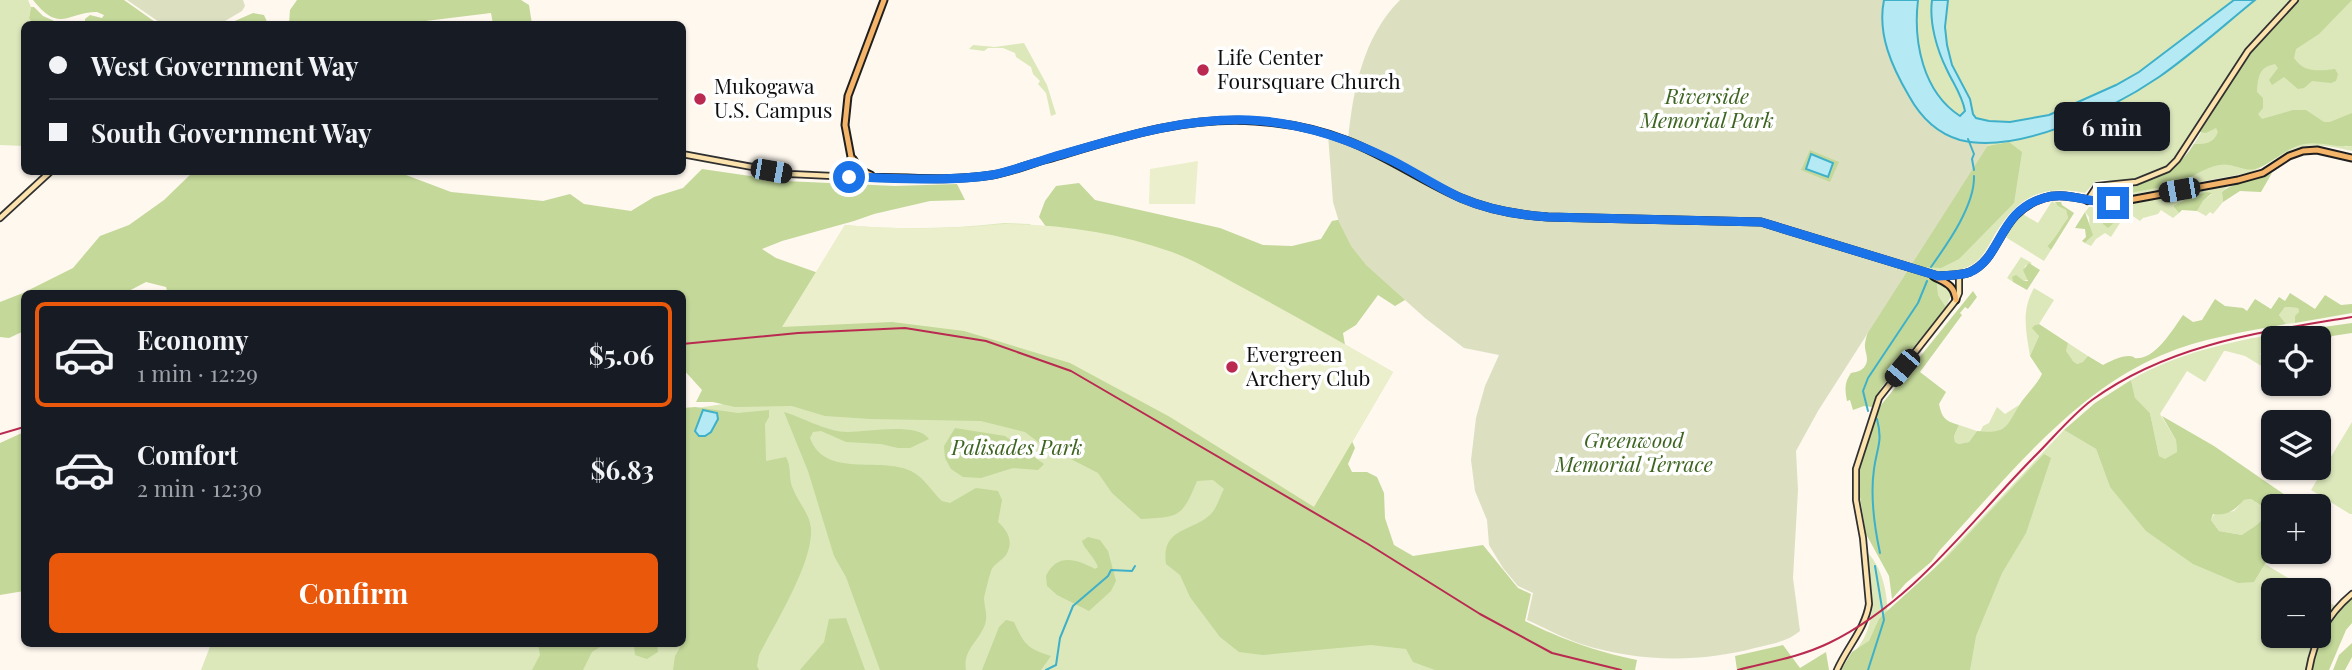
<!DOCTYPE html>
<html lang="en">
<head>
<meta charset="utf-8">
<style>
	:root { --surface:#171b24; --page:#20242c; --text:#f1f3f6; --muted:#9ea1a6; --line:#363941; --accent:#ea580c }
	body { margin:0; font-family:"Playfair Display",serif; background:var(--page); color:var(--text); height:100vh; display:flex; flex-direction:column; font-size:26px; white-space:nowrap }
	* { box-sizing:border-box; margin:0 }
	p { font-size:23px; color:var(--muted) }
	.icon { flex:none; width:38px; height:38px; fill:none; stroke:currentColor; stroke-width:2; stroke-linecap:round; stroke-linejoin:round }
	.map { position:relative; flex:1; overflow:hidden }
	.drawer { position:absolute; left:21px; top:290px; width:665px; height:357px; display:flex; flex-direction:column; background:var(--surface); border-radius:10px; box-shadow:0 2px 5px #0004 }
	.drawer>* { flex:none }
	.guide { position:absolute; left:21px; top:21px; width:665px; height:154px; border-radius:10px; box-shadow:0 2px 5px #0004; display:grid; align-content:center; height:154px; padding:0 28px; background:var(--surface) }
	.controls { position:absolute; left:2261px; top:326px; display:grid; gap:14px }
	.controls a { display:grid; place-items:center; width:70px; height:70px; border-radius:10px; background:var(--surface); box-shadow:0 2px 5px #0004; font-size:35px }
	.end { position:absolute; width:32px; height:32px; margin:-16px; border:9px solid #1a73e8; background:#fff; box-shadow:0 0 0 4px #fff }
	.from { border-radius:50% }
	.bubble { position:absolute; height:49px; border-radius:10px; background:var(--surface); box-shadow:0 2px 5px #0004; font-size:23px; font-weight:700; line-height:49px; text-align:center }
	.car { position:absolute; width:21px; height:42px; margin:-21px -10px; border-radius:9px; box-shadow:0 0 5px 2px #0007; background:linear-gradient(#222 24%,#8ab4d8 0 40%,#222 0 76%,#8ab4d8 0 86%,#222 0) }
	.guide b { display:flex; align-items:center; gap:24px; height:66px; font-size:26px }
	.guide b+b { border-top:2px solid var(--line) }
	.guide i { width:18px; height:18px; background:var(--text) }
	ul { padding:12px 0 0; list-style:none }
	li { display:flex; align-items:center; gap:21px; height:105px; margin:0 14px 10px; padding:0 14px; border:4px solid transparent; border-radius:10px }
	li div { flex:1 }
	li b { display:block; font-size:26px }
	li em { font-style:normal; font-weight:700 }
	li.selected { border-color:var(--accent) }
	li>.icon { width:63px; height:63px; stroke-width:1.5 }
	.button { display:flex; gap:14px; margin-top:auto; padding:14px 28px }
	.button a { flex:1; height:80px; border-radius:10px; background:var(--accent); color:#fff; font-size:28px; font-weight:700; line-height:80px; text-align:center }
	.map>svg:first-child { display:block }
	.green { fill:#dce8ba }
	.forest { fill:#c3d899; fill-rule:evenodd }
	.cemetery { fill:#dce0c1; fill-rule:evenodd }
	.pitch { fill:#ebefcb }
	.water { fill:#b5eaf4; stroke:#3eb0c9; stroke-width:2 }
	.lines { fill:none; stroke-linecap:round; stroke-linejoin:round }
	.stream { stroke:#3eb0c9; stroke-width:2 }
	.secondary-casing { stroke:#303030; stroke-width:8 }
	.primary-casing { stroke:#1f1f1f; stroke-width:9 }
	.secondary { stroke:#fce2ac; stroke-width:4.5 }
	.primary { stroke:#f4b469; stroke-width:5 }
	.rail { stroke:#ba2a50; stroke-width:2 }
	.route { stroke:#1a73e8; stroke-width:9 }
	.poi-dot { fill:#ba2a50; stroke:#fff; stroke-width:2.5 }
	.labels { text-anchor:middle; stroke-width:7; stroke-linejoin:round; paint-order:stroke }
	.poi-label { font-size:21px; fill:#0e0e0e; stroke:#fff; text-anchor:start }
	.park-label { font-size:21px; font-style:italic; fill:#3d6420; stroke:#fff }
</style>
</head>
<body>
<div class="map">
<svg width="2352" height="670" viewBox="0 0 2352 670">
	<rect width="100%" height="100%" fill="#fef8ef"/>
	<path class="green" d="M0 0H28L31 7 29 17 34 24H24V146L0 145Z
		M1895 0H2290L2280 13 2252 42 2220 87 2182 151 2167 167 2124 182 2102 180 2095 182 2085 193C2041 184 2018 197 1995 234 1990 243 1985 254 1977 261 1959 277 1930 270 1909 268L1996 132 1948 125Z
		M2298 0H2352V142L2344 147 2352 146V151C2331 146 2307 141 2287 152 2273 160 2263 168 2248 173L2115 198 2102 199 2099 197 2100 191 2126 187 2149 180 2170 170 2188 154 2236 74 2258 44Z
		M1024 43 1047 85 1056 114 1051 116 1046 93 1038 84 1040 81 1033 74 1031 67 1016 57 1015 53 1003 48H988L984 51 969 49 973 45 995 47Z
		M2229 185 2222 192 2223 202 2213 214 2210 212 2206 216 2197 211 2203 201 2212 194C2198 190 2185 200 2173 206L2179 213 2173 218 2161 210 2158 214 2143 218 2140 221 2127 212 2111 237 2105 233 2096 239 2091 246 2085 243 2090 238 2089 217 2085 212 2089 207 2109 208Z
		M2052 201 2066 210 2068 218C2060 228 2056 238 2047 246L2051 250 2044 261 2007 238 2006 235 2021 213 2038 223Z
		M1004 223 1029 224 1346 345 1393 372 1309 516 1590 670H201L211 644H682L683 410 737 402 845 225C898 230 951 229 1004 223Z
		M2021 257 2032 263 2025 266 2024 270 2029 279 2024 281 2012 277 2013 282 2007 278Z
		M1937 281 1944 284 1951 290V296L1946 307 1938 295Z
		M2034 288 2054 300 2039 324 2035 325 2039 336 2030 356C2026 331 2021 311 2034 288Z
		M2285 307 2298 308 2299 312 2295 323 2286 324 2279 315Z
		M2281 333 2273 338 2260 354 2273 362V373L2245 356 2226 351H2224L2205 382 2187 371 2160 414 2176 440 2177 452 2165 460 2159 456 2150 413 2135 399 2131 380C2177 353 2229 342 2281 333Z
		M2068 343 2088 356 2084 362 2077 364 2073 361 2065 351Z
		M2019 405C2011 425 2002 435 1980 432L1983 426 1989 423 1997 407 2005 414Z
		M2352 422V514H2350L2311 490Z
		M1959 425 1977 431 1969 442 1959 444 1955 442 1954 436Z
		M2064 430 2096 449 2110 487 2254 582 2265 564 2308 590H2273V635H2317L2309 655 2307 670H1881L1895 634V605L1913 591Z
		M2251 499 2265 508C2267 522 2251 528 2242 535L2219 531 2211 520 2214 514 2234 511 2244 500Z
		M1866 551C1887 572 1889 604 1887 633L1844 670C1848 658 1858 649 1864 638 1878 611 1870 579 1866 551Z
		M2319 596 2335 606 2319 632Z"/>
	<path class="forest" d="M33 0H124L158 24H85V19L90 15 102 18 104 15 97 12C67 12 60 34 33 0Z
		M297 0H521L529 5 532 24H493L491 13 401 24H289L290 10Z
		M2298 0H2352L2319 34 2296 49 2294 58C2304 73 2318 71 2335 69L2338 74 2336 81 2331 83 2312 81 2304 88 2298 89 2284 77 2272 85 2269 80 2278 68 2275 64C2259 67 2258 76 2257 92L2263 98V108L2258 114 2262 119 2293 110H2306L2324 122H2330L2352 113V146C2336 148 2321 141 2304 144 2285 148 2273 163 2255 169 2244 172 2232 162 2219 165 2205 167 2192 178 2179 182 2162 188 2143 190 2126 194L2122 192C2128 184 2139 184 2148 180 2167 173 2183 162 2194 144 2206 144 2213 144 2218 132L2216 128 2206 133 2200 132 2240 69 2258 44Z
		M31 7H34L43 16 61 24H34L29 18Z
		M253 13 264 15 268 24H228Z
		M1879 117 1969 150 2009 142 2022 152 2014 203 1959 259 1941 268 1923 267 1780 220 1762 129Z
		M702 169 785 181 895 186 957 184 965 200 930 201 874 214 854 221 782 241 762 249 776 258 824 275 1052 235 1039 217 1045 201 1056 186 1079 183 1095 200 1220 228 1263 245 1292 246 1321 239 1332 221 1343 219 1415 294 1395 306 1378 295 1356 325 1343 333 1347 357 1346 428 1355 448 1348 464 1352 472H1367L1377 477 1384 493 1385 518 1394 545 1413 556 1483 545 1518 588 1531 594 1525 621C1564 640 1594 651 1637 660L1635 670H1435L1413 662 1406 649 1371 645 1263 655 1239 652 1220 637 1190 597 1180 575 1166 564C1161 527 1191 533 1211 514 1217 508 1220 496 1224 489L1213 480 1197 481C1182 517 1180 517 1141 519L1112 493 1098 473 1065 456 1055 455 1025 432 981 421 871 419 825 416 792 406 735 407 713 402H696L702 390 683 369 682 294H168L166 287 146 282 123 294H24V331L9 338 0 337V302L23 293 73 268 100 236 129 225 164 200 193 172H398L451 192 543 201 570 194 584 204 631 211 654 197 683 188Z
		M2272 173 2261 192 2240 191 2223 202 2222 192C2235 181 2256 181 2272 173Z
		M2206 192 2212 193 2203 201 2197 211 2182 210 2179 213 2173 206 2190 197Z
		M2055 202H2061L2062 205 2074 213 2051 250 2047 246C2056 238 2060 228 2068 218L2066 210 2058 206Z
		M2117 210 2118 219 2108 228 2103 224 2102 217 2111 211Z
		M2085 212 2093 235 2085 243 2082 241 2086 237 2085 229 2075 228Z
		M2029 263 2040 270 2027 290 2013 282 2012 277 2016 275 2024 281H2028L2023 270Z
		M1898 267 1937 281 1938 295 1946 307 1881 388 1872 407 1864 406 1853 410 1850 400 1847 401C1845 390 1844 383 1851 373 1856 372 1862 371 1865 366 1870 358 1864 352 1865 344 1868 324 1887 285 1898 267Z
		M1973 291 1977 297 1968 309 1965 307 1960 313 1962 315 1920 372 1946 392 1939 404C1942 418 1945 421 1959 425L1954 436 1955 442 1959 444 1969 442 1977 431C2010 435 2007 423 2022 401 2029 392 2037 384 2042 374L2030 356 2039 336 2032 328 2035 325 2039 324 2068 343 2066 351 2073 361 2077 364 2083 362 2088 356 2103 365C2110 361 2121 356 2129 356 2138 357 2131 359 2140 358 2157 356 2174 328 2183 315L2193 322 2202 320 2215 299 2225 306 2243 308 2247 311 2255 299 2271 309 2279 297 2285 301 2290 293 2315 309 2325 295 2341 305 2352 304V313L2295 323V316L2299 312 2298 308 2285 307 2279 315 2286 324C2244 332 2202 338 2162 355 2073 392 2004 481 1940 550L1931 562 1906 583 1892 599 1889 576 1866 534 1858 485 1859 470 1877 410Z
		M2352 323V333L2332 336 2319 354V338H2276L2281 333Z
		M2131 380 2135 398 2150 413 2159 456 2165 459 2177 452 2176 440 2162 416 2214 446 2291 499 2303 502 2301 506H2273V551L2254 582 2238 583 2193 564 2146 531 2110 487 2096 449 2064 430 2095 403ZM2251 499 2265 508C2267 522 2251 528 2242 535L2219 531 2211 520 2213 514C2227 516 2235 510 2244 500Z
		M695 407 738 413 769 410V417L765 424 766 461 786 457C792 468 788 478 793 489 798 502 810 514 811 529 813 563 775 623 759 655L757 666 759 670H673L675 656 686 637 682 634 683 408Z
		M784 412C804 418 827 432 848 432 867 432 917 422 929 439L910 448H898L881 444 846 442 821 431 813 432 810 438C825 479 879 456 911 471 925 478 931 491 942 501L950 503 976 488 998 491 1002 500 998 522C1008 531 1014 542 1006 555 1002 561 993 564 991 571 989 577 985 593 984 598 984 605 987 613 986 620 983 639 962 648 966 670H880L846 577 834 556 808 471Z
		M955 428 1005 436 1044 464 1038 470 1013 468 981 478 963 477 951 469 945 458 944 446Z
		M24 432V591L0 595V443Z
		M2044 454 2051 458 2026 533 2002 573 1976 636 1970 670H1841L1852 652 1869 641 1879 619 1886 612 1947 557Z
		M1088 537 1100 540 1108 551 1116 581 1111 591 1089 611 1057 595 1047 586 1046 576C1057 553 1076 559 1095 569L1098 567C1094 556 1084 549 1082 541Z
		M2352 597V623L2346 630 2329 670H2311C2314 642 2330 614 2352 597Z
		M846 618 865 670H800L824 642 829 619Z
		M1006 620 1014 622C1024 644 1027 649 1051 656L1041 670H982L999 627Z
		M2352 643V657L2345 670H2333L2339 655Z
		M538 644H605L592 652 583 670H532L540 655Z
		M637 644H657L658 652 647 659 635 655 634 646Z
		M1783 645 1800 668 1826 652 1829 670H1737L1735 656Z"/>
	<path class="cemetery" d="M127 0H243L245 6 242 11 220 24H162Z
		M1400 0H1884L1883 7 1932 126 1962 141 1990 142 1818 411 1796 451 1798 490 1793 578 1800 631C1787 642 1771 644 1755 648 1699 663 1637 662 1581 644 1563 638 1545 628 1527 620L1533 593 1518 586 1503 568 1489 545 1487 520 1475 491 1471 460 1476 418 1485 386 1499 355 1464 348 1425 318 1366 265 1351 246 1339 222 1333 202 1328 134 1348 140C1353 90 1363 37 1400 0ZM1810 150 1839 162 1830 182 1801 170Z"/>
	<path class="pitch" d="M1198 161 1195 204H1149L1150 169Z
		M1004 224C1060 224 1120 233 1172 252 1199 262 1224 278 1249 291 1297 317 1345 344 1393 372L1314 507 1170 417 1070 363 964 331 892 322 782 327 845 225C899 230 951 229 1004 224Z"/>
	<path class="water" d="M1884 0H1918C1913 42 1923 92 1960 116L1965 111C1962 95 1954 85 1947 70 1937 50 1929 23 1932 0H1948L1945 27 1947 45 1952 65 1970 99 1973 114 1976 118 1989 121 2010 122 2049 115 2116 85 2139 72 2234 0H2255C2223 26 2192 54 2159 77 2112 109 2018 155 1960 140 1936 133 1920 116 1909 96 1892 67 1877 34 1884 0Z
		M1811 154 1833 163 1828 177 1806 169Z
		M703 410 717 413 718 419 711 432 705 436H699L695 431Z"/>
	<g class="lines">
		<path class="stream" d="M1968 139 1974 154 1972 159 1974 170
			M1931 267C1948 243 1975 205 1974 176
			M1868 411 1863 391 1868 378 1918 303 1927 281
			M1877 419C1883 442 1877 447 1874 469 1870 497 1874 525 1880 553
			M1046 670 1056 665 1060 638 1073 606 1108 576 1111 570 1132 571 1135 566
			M1868 670 1884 620 1875 566"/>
		<defs>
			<path id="secondary" d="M682 154 790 174 854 177
				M837 176 847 168 850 159
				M2087 201 2097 186 2136 182 2168 169 2177 160 2248 51 2295 0
				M0 218 50 172
				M1837 670C1847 647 1865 629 1869 604L1863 538 1856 500V469L1879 398 1956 300 1959 293V275
				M2309 670C2314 640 2329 613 2352 594"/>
			<path id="primary" d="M853 159 860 170 871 175
				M854 173 845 125 848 96 884 0
				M854 177C900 177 947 182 992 175 1011 172 1029 164 1048 159 1116 139 1183 116 1255 121 1286 123 1318 129 1348 141 1387 156 1422 181 1461 198 1489 210 1518 215 1548 217L1761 222 1938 276C1948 275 1960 276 1970 272 2002 258 1998 212 2044 198 2066 191 2090 203 2113 203L2238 180 2263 173 2289 156 2303 151 2317 150 2352 158
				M1933 276C1945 283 1954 284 1956 300"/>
		</defs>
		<use href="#secondary" class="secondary-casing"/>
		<use href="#primary" class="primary-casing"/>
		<use href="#secondary" class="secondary"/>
		<use href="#primary" class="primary"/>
		<path class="rail" d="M682 344 798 333 905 328 986 341 1071 371 1368 544 1480 614 1552 653 1621 670
			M0 434 24 427
			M1738 670C1769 662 1800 657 1829 643 1915 601 1970 521 2036 455 2054 437 2072 415 2092 400 2169 344 2261 332 2352 317"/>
	</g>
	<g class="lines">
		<path class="route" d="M849 177C896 178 946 182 992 175 1012 171 1033 163 1053 157 1119 138 1179 118 1249 120 1299 122 1347 138 1391 160 1415 172 1437 187 1461 198 1489 210 1518 215 1548 217L1761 222 1938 276C1949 275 1960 276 1970 272 2002 258 1998 211 2044 198 2066 191 2090 203 2113 203"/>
	</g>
	<g class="poi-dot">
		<circle cx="1203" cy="70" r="7"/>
		<circle cx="700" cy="99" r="7"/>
		<circle cx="1232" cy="367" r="7"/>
	</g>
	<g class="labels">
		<g class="poi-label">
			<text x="1217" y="65">Life Center<tspan x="1217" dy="24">Foursquare Church</tspan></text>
			<text x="714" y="94">Mukogawa<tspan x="714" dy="24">U.S. Campus</tspan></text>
			<text x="1246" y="362">Evergreen<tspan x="1246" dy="24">Archery Club</tspan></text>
		</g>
		<g class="park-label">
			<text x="1707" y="104">Riverside<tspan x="1707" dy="24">Memorial Park</tspan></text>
			<text x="1634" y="448">Greenwood<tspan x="1634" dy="24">Memorial Terrace</tspan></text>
			<text x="1017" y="455">Palisades Park</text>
		</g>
	</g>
</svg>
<div class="controls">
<a><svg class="icon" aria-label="locate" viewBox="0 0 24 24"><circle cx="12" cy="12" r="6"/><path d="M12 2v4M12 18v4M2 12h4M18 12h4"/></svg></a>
<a><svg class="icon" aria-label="layers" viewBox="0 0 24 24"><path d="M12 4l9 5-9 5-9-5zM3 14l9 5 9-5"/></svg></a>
<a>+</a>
<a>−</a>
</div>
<i class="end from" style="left:849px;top:177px"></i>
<i class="end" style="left:2113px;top:203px"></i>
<div class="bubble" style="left:2054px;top:102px;width:116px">6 min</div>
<i class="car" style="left:771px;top:171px;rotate:100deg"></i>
<i class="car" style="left:2179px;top:190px;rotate:260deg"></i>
<i class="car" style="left:1902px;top:368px;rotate:220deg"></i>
<div class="guide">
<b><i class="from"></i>West Government Way</b>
<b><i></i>South Government Way</b>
</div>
<section class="drawer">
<ul>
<li class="selected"><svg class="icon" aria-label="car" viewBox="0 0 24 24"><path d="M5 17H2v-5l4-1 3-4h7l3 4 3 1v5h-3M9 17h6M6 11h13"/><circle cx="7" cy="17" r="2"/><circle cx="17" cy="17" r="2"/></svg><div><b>Economy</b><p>1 min · 12:29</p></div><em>$5.06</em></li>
<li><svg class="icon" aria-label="car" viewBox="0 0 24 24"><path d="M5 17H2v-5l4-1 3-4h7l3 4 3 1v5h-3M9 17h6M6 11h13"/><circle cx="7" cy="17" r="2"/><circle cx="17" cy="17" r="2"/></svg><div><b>Comfort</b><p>2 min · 12:30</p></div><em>$6.83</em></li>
</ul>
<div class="button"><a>Confirm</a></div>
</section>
</div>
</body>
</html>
